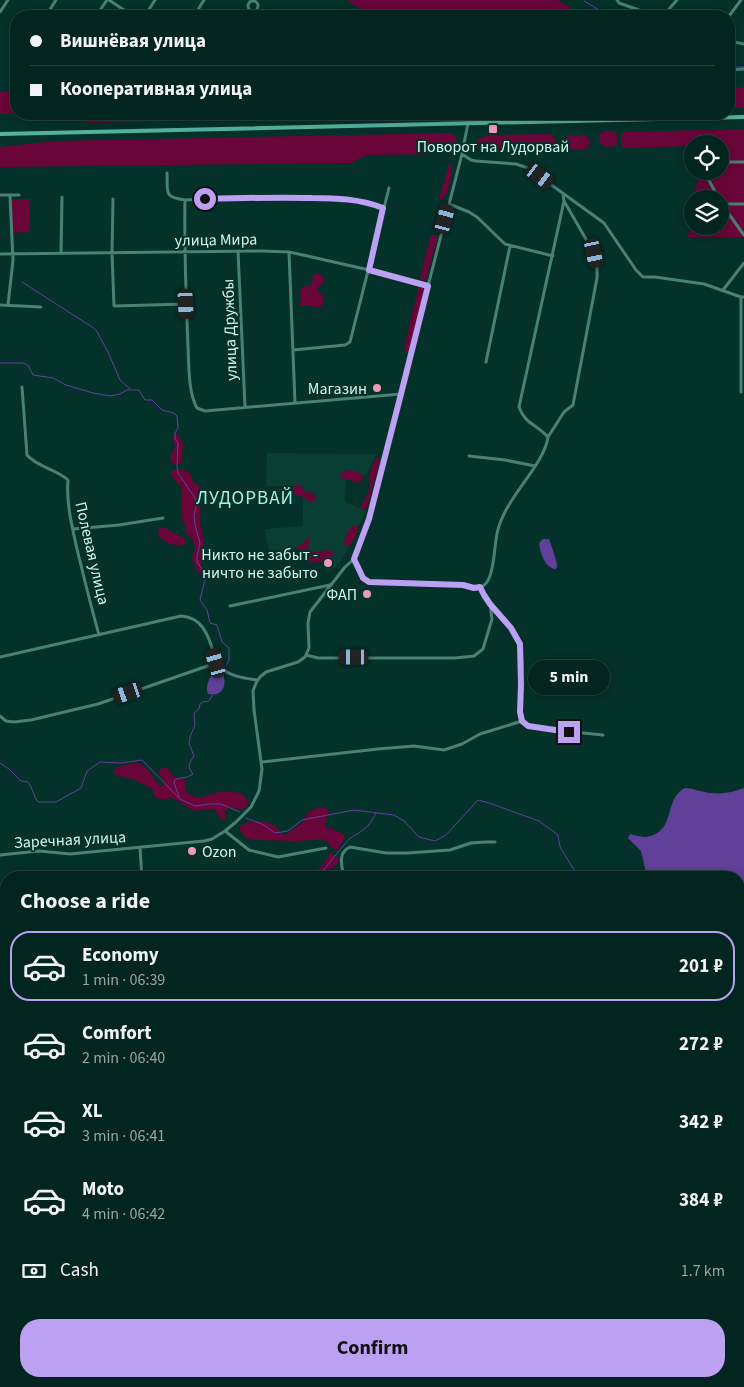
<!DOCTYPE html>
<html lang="en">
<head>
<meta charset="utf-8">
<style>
	:root { --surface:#03251f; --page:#0d2d28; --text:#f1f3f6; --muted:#97a5a4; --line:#24423d; --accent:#bca0f2 }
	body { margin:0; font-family:"Source Sans 3",sans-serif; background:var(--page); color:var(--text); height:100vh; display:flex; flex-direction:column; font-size:19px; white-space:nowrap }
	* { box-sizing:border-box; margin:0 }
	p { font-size:16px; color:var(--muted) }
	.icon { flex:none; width:28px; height:28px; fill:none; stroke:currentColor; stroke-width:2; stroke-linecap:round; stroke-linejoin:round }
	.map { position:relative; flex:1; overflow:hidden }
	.drawer { position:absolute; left:0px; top:871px; width:745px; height:516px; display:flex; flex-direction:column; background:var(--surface); border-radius:20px 20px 0 0; box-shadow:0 2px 12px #0003,0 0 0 1px var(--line) }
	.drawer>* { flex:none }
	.guide { position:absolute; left:10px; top:10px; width:725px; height:110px; border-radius:20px; box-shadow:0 2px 12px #0003,0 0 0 1px var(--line); display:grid; align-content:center; height:110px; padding:0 20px; background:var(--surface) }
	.tools { position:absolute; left:684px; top:135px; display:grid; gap:10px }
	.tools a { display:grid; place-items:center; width:45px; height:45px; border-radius:50%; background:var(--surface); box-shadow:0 2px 12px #0003,0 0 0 1px var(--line); font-size:25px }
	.end { position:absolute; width:22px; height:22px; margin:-11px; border:6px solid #bca0f2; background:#111; box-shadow:0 0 0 2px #111 }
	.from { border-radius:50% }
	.bubble { position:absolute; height:35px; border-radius:18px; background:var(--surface); box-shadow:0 2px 12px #0003,0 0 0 1px var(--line); font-size:16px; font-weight:700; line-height:35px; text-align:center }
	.car { position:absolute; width:15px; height:30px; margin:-15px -8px; border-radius:6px; box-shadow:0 0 4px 1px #0007; background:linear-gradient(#222 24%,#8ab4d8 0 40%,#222 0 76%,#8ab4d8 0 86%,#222 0) }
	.guide b { display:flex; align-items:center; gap:18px; height:48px; font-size:19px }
	.guide b+b { border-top:1px solid var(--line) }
	.guide i { width:12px; height:12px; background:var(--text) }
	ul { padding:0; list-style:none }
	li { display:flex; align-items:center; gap:15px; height:70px; margin:0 10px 8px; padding:0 10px; border:2px solid transparent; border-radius:20px }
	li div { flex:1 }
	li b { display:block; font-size:19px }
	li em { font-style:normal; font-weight:700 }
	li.selected { border-color:var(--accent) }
	li>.icon { width:45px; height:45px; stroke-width:1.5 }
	h2 { padding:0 20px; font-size:22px; line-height:60px }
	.pay { display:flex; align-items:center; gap:12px; height:55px; padding:0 20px; font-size:19px }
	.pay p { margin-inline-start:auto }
	.cta { display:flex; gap:10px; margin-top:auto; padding:10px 20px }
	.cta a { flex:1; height:58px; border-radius:20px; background:var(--accent); color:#111; font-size:20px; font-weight:700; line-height:58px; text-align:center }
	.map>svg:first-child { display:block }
	.built { fill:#093e35 }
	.green { fill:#6a0539 }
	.water { fill:#61409a }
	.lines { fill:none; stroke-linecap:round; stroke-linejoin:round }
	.stream { stroke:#61409a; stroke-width:1 }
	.street { stroke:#498174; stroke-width:3 }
	.secondary { stroke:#54b39f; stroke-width:4 }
	.route { stroke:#bca0f2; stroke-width:6 }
	.poi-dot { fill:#ef9ab8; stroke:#043129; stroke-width:2 }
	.labels { text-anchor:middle; stroke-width:4; stroke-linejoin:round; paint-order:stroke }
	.poi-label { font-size:16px; fill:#d1f6ec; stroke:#043129; text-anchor:end }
	.street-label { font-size:16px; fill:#d1f6ec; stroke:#043129 }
	.quarter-label { font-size:19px; letter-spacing:1px; fill:#a4f2e0; stroke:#043129 }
</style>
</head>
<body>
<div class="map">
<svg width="744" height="1387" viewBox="0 0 744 1387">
	<rect width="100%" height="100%" fill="#043129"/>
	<path class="built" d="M267 453 377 454 366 475 346 476 345 502 366 511 344 557 338 565 327 572 322 561 305 548 269 550 264 529 303 526V486H266Z"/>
	<path class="green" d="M347 0H558L583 16H372Z
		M744 87V108H729V88Z
		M16 90V114H24H0V92Z
		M218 114H229L232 116 230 119 222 120 87 123 80 121 79 120 104 118Z
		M236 114H294L295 115 294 116 291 118 246 119 238 117Z
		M305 114H419L312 117Z
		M744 129V237H688L692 211V226H720V199H694L699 171H720V144H692V146L623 148 621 144V136L624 132Z
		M603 131H614L616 133 618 142 616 146 606 147 600 143C598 138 599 134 603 131Z
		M449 133 455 136 457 141 451 149 441 154 366 155 351 163 0 167V147L54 141Z
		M549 134 555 138 556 146 554 149 550 150 492 151 484 150 477 146V139L488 135Z
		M579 135 586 136 589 139V146C583 152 575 150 568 148L563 142C565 134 572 136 579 135Z
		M449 164 452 165C452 175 449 193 442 200L440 199V195Z
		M11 199H30V232L12 233Z
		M432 235H436L438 236 426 279 425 281 422 280 420 277 430 238Z
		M319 273 323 277V283L317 288V290L324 297 323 304 319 308 310 306H301L299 305 301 298 300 291 302 287 311 285C313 279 311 274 319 273Z
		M421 286 424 288V290L409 350 408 352 405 351 404 348 418 289Z
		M176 434H178L183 443 182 462 177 465 172 463 170 458 175 447 173 436Z
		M377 458 380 459V461L367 508 362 510 360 508 370 489V482L369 478 370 473 374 461Z
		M173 470H181L189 472 194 483 199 486 201 489 200 522 204 541 201 558 202 571 201 574 196 569 192 559 195 548 194 544 192 539 187 534 185 525 181 517 182 488C178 482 172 480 171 473Z
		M346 470C352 471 360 470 363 476L362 480 358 483 347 479 340 478 341 473Z
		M296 485 301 486 305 492 314 493 316 498 314 502H309L303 497 294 494 293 490V487Z
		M353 526H357C358 533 354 541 349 546H347L344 544C345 537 347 530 353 526Z
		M159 527H163L184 538 186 541V544C175 548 154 541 159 527Z
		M309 537 310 539 308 544 309 551 317 552 330 550 333 553 332 559C324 563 312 564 304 560L302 553 297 548 299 545H301Z
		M135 763C148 764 152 778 161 787L164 785V783L158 770 165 767 167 768 173 776 186 780 185 791C189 793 192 796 196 797 203 799 208 794 215 793 223 791 242 791 246 798 248 801 247 803 247 806L242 810C235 808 230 805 225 811L226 818 224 821 220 818 214 809 194 811 173 798C166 798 159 802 154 795 153 793 153 790 151 788L132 779 116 775 114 773 116 767Z
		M321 807 328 809C330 816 323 820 326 827L344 834 345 837 338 850 332 848 324 839 298 841 255 840 246 838 240 831V826C250 821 257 820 268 823 271 824 274 824 276 827 280 830 279 833 285 835L302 823 309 811Z
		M331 852 338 858 339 862 323 877H312L316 871 323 864Z
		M739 1111 744 1114V1377L739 1375Z
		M423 1381H598L600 1387H419Z
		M620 1381H668L654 1387H623Z
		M701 1381 719 1382 744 1385V1387L706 1386 678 1387 688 1383Z"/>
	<path class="water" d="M543 539H549C550 541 557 562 557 565 557 567 556 568 556 569 545 569 540 552 539 543Z
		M214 672 223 673C227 686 223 697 208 694 205 688 209 677 214 672Z
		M685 788C692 788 698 791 705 792 717 795 732 793 744 788V978L739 975V878L647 877 641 851 628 838 630 834C635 835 641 837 646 837 677 832 663 799 685 788Z"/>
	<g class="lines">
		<path class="stream" d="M584 1 609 16
			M729 67H744
			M22 282 89 325 96 330 108 352 120 380 130 389
			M0 363H23L28 365 33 375 53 378 66 385 93 393 110 396 120 394 127 390H139L145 400H152L162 410 174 413 177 416 178 428 175 433V439L178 443 177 467 178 473 195 498 196 507 194 515 195 525 200 543 197 556V562L206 575 200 600 207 610 210 623 217 625 222 642 229 648V660L226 666
			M0 763 9 769 21 781 28 782C33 788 33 796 38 802H56L81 788 87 771 100 762 121 763 142 760 180 799 195 806 210 804H221L240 812
			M179 797 174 782 176 779 187 777 193 774 189 768 190 762 194 756 189 743 190 737 195 725 194 713 199 709 200 704 203 702 209 701 213 694
			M246 818 262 824 275 833 288 831 302 820 354 810 394 815 404 821 419 837 435 841 446 835 478 800 489 803 539 821 558 835 560 847 579 878
			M317 878 349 839 359 833 369 825 376 813
			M601 878H609"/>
		<path class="street" d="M109 0 133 16
			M617 0 619 3 656 16
			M248 6a5 5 0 1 1 10 0a5 5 0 1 1-10 0Z
			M0 12 8 0
			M46 16 56 0
			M96 16 107 0
			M145 16 155 0
			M194 16 204 0
			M663 16 677 0
			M729 16 741 0
			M729 41 744 44
			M16 56 13 57 12 60 13 64 16 66
			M729 70 744 69
			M462 154 471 160 476 161 516 164 528 168 604 223 636 270 643 277H655L704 284 741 297H744
			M720 162H744
			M704 171 719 199
			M167 173C168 193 163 197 185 200 226 198 267 196 308 198 334 198 359 198 383 209
			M0 195H19
			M113 199 112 253 114 306 186 304
			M185 200C184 249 186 298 188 347 189 365 188 392 197 408L205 411 401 394
			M720 200 726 210 744 235
			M449 204 469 212 477 217 505 244 553 256
			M722 204H744
			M238 251 245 407
			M289 252 295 403
			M61 253 62 197
			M0 254 262 251 289 252 303 255 369 270 428 286
			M723 290 744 263
			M741 297V392
			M0 305 41 307
			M8 305 13 260 10 196
			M293 350 345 345 350 342 389 188
			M486 362 510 246
			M22 387 27 455C37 467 56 469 68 480 66 503 72 526 77 549 84 578 91 606 99 635
			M548 437 564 412 573 405 597 278V266L594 253 564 201 563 194
			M469 456 505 460 535 466
			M73 529 119 525 163 518
			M354 559 363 578 369 582 463 585C472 587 481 591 487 582 494 572 494 551 496 540 497 531 500 522 504 514 515 490 545 461 548 437 536 424 525 424 519 407L564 201
			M481 587C489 608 515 624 520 644 524 658 521 683 520 698 520 706 519 713 522 721
			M230 606 330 585
			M306 655 318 658H455L474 656 483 649 492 619 490 604
			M0 657 181 616C201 617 208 634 213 651 215 657 216 663 221 668 232 677 244 678 257 680
			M0 716 6 721 14 722 31 720 98 704 216 663
			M262 762 378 749 414 746 444 750 462 744 480 734 522 721 528 726 534 728 603 735
			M225 831 249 850 278 857 326 848
			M140 848 142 878
			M0 855 39 851 70 854 204 841 212 839 225 831 236 822 251 807 259 791 262 769 254 710 253 691 256 683 260 677 266 672 298 662 305 657 309 648 308 623 310 612 345 567 354 559 360 545 369 519 401 394 428 286 462 154 468 123
			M344 878C342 866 337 853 350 847L386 853H408L450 850 471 843 486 842H495
			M0 936H6
			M0 1047 6 1046
			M0 1134H6
			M0 1257 6 1256
			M0 1302 6 1301
			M0 1370 6 1367
			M739 1381 744 1383
			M671 1387 683 1381"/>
		<path class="secondary" d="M0 134 744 117"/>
	</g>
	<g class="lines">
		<path class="route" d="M205 199C240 198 276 197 312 198 336 198 361 199 383 208L369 270 428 286 401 394 369 519 354 559 363 578 369 582 463 585 474 588 480 587 484 595 490 604 511 628 520 644 521 684 520 712 522 721 528 726 569 732"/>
	</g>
	<g class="poi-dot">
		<rect x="488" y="124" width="10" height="10" rx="2.5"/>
		<circle cx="377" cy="388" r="5"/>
		<circle cx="328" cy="563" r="5"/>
		<circle cx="367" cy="594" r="5"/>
		<circle cx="192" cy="851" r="5"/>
	</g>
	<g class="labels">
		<g class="poi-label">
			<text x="493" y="152" text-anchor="middle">Поворот на Лудорвай</text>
			<text x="367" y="394">Магазин</text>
			<text x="318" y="560">Никто не забыт -<tspan x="318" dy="18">ничто не забыто</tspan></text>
			<text x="357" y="600">ФАП</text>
			<text x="202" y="857" text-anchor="start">Ozon</text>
		</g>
		<g class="street-label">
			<text transform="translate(216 239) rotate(-1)" y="6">улица Мира</text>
			<text transform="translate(229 330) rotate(-92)" y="6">улица Дружбы</text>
			<text transform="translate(93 553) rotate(77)" y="6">Полевая улица</text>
			<text transform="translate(70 839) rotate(-3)" y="6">Заречная улица</text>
		</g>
		<g class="quarter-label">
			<text x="245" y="504">ЛУДОРВАЙ</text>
		</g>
	</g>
</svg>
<div class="tools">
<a><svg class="icon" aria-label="locate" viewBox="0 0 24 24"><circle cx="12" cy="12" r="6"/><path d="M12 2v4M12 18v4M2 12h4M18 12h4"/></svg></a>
<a><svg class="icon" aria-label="layers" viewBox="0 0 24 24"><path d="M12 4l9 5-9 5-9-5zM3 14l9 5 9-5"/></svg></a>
</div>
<i class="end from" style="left:205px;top:199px"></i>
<i class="end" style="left:569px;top:732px"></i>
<div class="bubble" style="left:528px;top:660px;width:82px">5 min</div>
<i class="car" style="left:540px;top:176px;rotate:127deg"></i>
<i class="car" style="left:445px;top:219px;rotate:15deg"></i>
<i class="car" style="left:594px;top:253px;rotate:168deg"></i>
<i class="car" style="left:186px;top:304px;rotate:177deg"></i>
<i class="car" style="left:354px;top:657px;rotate:270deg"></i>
<i class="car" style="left:216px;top:663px;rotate:344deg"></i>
<i class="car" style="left:128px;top:693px;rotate:251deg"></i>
<div class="guide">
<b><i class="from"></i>Вишнёвая улица</b>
<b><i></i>Кооперативная улица</b>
</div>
<section class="drawer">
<h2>Choose a ride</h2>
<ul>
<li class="selected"><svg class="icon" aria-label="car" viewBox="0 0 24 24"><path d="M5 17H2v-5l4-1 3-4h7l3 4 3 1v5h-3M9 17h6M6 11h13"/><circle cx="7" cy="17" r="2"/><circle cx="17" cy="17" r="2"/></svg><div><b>Economy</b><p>1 min · 06:39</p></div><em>201 ₽</em></li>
<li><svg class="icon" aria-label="car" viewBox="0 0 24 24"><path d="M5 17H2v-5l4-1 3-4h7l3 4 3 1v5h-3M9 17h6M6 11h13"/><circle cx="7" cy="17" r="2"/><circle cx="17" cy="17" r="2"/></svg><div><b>Comfort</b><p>2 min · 06:40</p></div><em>272 ₽</em></li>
<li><svg class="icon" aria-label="car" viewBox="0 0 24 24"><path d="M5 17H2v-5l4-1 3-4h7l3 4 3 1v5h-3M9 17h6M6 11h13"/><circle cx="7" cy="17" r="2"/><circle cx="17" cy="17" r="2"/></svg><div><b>XL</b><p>3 min · 06:41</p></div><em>342 ₽</em></li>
<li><svg class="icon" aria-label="car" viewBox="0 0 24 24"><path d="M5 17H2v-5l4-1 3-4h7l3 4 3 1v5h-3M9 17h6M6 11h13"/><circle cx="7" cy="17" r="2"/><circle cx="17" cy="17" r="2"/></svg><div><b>Moto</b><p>4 min · 06:42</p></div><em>384 ₽</em></li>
</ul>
<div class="pay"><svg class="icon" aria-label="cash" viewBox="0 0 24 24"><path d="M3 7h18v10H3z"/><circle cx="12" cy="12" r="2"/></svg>Cash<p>1.7 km</p></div>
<div class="cta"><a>Confirm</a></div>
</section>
</div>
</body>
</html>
